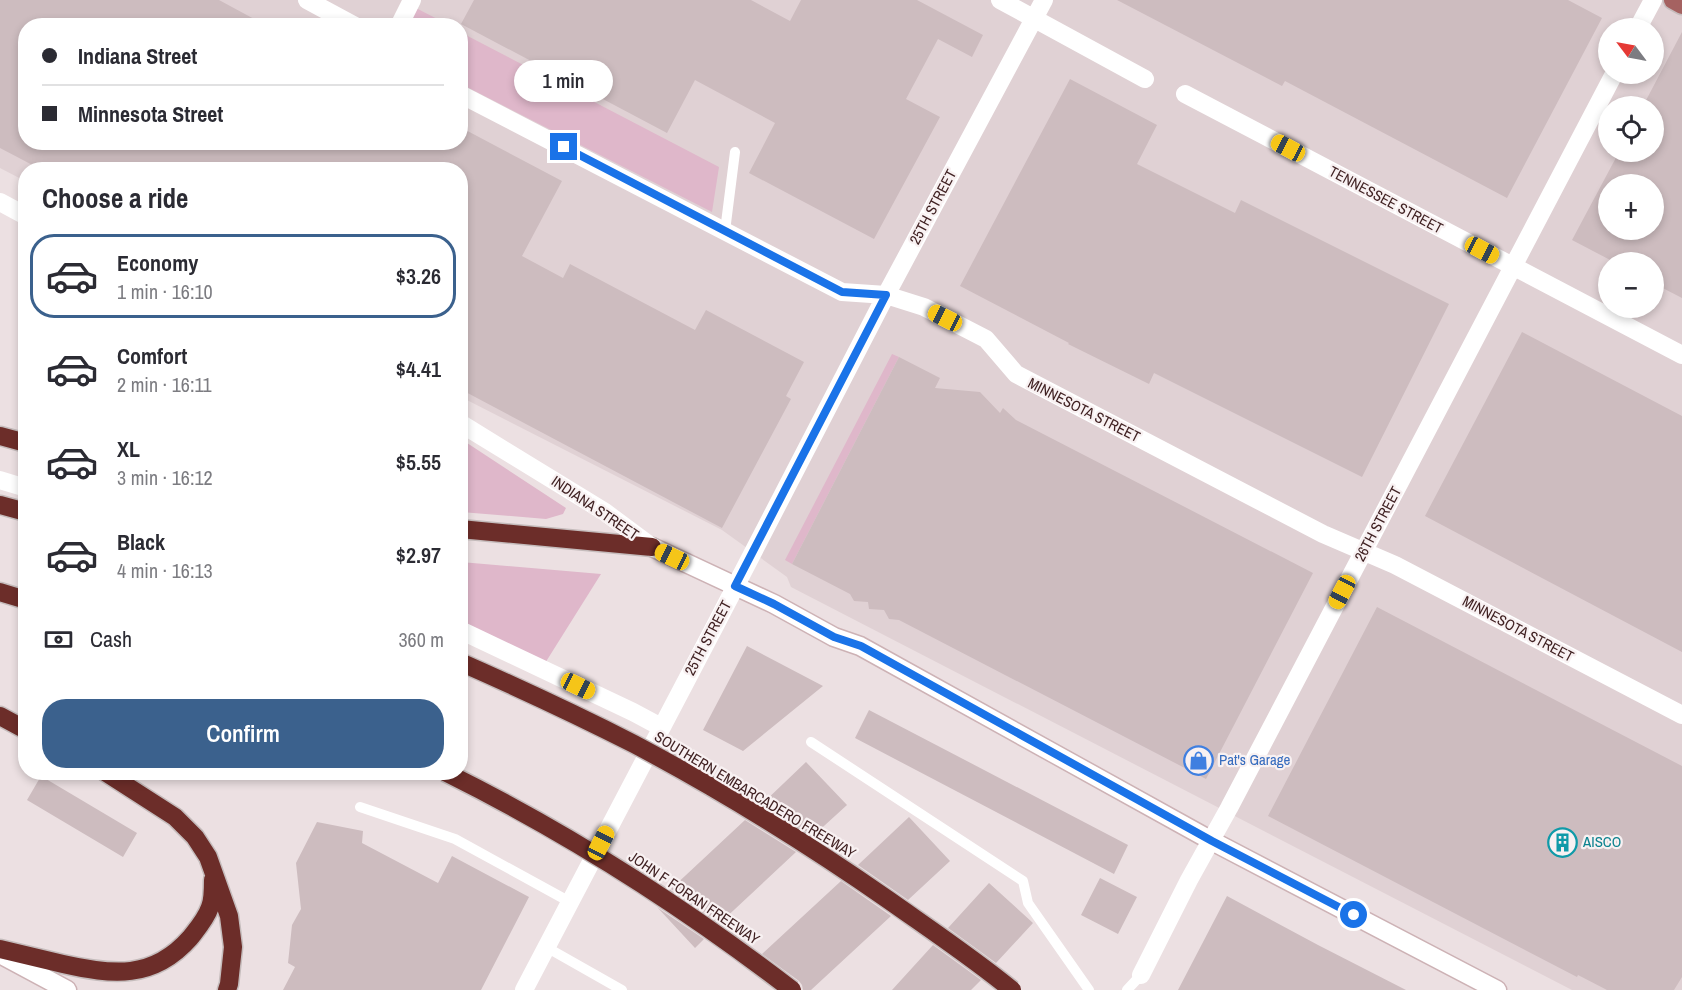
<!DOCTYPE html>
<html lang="en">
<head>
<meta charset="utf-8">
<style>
	:root { --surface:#fff; --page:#f2f2f3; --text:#2b2b33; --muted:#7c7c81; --line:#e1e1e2; --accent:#3b618d }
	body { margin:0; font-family:"Archivo Narrow",sans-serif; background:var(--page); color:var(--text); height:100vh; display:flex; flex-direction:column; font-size:22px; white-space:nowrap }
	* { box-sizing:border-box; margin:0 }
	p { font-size:20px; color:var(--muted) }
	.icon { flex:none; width:33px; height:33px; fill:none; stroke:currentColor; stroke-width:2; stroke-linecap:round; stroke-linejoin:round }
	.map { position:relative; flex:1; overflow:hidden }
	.drawer { position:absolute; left:18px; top:162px; width:450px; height:618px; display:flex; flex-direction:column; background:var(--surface); border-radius:24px; box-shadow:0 3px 9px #0003 }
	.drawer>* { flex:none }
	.hud { position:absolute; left:18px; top:18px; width:450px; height:132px; border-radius:24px; box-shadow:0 3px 9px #0003; display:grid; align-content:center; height:132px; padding:0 24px; background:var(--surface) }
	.needle { width:39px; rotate:302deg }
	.tools { position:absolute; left:1598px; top:18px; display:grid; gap:12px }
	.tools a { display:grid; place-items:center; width:66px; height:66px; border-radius:50%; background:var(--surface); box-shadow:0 3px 9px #0003; font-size:30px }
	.end { position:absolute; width:27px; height:27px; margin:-14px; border:8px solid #1a73e8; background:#fff; box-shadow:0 0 0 3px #fff }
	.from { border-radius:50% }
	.bubble { position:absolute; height:42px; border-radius:21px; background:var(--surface); box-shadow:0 3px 9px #0003; font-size:20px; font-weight:600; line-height:42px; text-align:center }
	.car { position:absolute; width:18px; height:36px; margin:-18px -9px; border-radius:8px; box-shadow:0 0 4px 2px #0007; background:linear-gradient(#f5c518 24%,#345 0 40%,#f5c518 0 76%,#345 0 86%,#f5c518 0) }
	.hud b { display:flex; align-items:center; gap:21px; height:57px; font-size:22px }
	.hud b+b { border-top:2px solid var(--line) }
	.hud i { width:15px; height:15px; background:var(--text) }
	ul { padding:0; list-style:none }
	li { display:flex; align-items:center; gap:18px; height:84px; margin:0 12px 9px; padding:0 12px; border:3px solid transparent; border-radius:24px }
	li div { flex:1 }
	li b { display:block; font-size:22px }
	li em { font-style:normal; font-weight:600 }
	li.current { border-color:var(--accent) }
	li>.icon { width:54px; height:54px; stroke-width:1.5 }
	h2 { padding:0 24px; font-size:27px; line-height:72px }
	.pay { display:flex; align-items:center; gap:15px; height:66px; padding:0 24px; font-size:22px }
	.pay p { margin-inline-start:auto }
	.action { display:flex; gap:12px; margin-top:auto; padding:12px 24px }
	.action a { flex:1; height:69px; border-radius:24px; background:var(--accent); color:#fff; font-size:24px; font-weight:600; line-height:69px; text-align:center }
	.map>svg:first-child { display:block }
	.built { fill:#e0d1d4; fill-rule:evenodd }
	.green { fill:#dfb7ca }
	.building { fill:#cdbcbf; fill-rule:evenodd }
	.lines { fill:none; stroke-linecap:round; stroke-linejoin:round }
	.secondary-casing { stroke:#cdb2b5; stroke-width:21 }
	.primary-casing { stroke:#c5bcbc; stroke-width:21 }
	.highway-casing { stroke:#c5bcbc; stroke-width:21 }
	.lane { stroke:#fff; stroke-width:10 }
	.street { stroke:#fff; stroke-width:18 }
	.secondary { stroke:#fff; stroke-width:18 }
	.primary { stroke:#a56261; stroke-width:18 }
	.highway { stroke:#6c2d29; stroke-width:18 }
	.highway-bridge-casing { stroke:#c5bcbc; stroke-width:21; stroke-linecap:butt }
	.highway-bridge { stroke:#6c2d29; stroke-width:18 }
	.route { stroke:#1a73e8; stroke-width:8 }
	.labels { text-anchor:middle; stroke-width:4.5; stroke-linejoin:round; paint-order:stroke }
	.street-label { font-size:15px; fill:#3e1f20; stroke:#f8f1f2 }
	.shop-label { font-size:15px; fill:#366cbe; stroke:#f8f1f2; text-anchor:start }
	.culture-label { font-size:15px; fill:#0d838f; stroke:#f8f1f2; text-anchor:start }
</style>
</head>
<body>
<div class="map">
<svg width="1682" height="990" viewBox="0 0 1682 990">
	<rect width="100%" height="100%" fill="#ece0e2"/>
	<path class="built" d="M0 0H1682V990H1572L791 587 787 577 722 530 461 397 460 170H26L25 181 0 168ZM26 26H460V142H26ZM1608 28H1653V74H1608ZM1608 106H1653V152H1608ZM1608 184H1653V230H1608ZM1608 262H1653V308H1608Z"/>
	<path class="green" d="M414 7 449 25H406Z
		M460 32 719 167 712 212 461 84Z
		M892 354 899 357 792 564 785 560Z
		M461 439 566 508 563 514 546 519 461 512Z
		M461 562 601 574 542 668 461 630Z"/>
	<path class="building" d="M0 0H219L267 26H26V142H460V127L562 181 522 256 563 278 570 264 695 330 706 310 804 362 786 396 791 399 722 528 460 389V170H42L0 148Z
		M474 0H751L790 21 801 0H917L983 35 972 57 938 39 906 99 940 117 874 239 749 173 775 123 695 80 667 133 461 24Z
		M1117 0H1568L1602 18 1507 198 1285 81 1282 86Z
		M1682 32V298L1653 283V262H1614L1572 240 1619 152H1653V106H1643ZM1608 184H1653V230H1608Z
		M1070 79 1157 125 1137 164 1235 213 1241 200 1449 304 1362 477 1154 373 1149 384 1068 344 1069 343 960 286Z
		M1522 332 1682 416V652L1425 516Z
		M899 357 940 378 935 388 980 392 1000 413 1003 408 1016 420 1313 573 1206 779 899 620 889 619 884 610 869 609 868 602 854 601 850 594 792 564Z
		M1377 607 1682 766V977L1674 990H1607L1578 975 1577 977 1268 816Z
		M747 646 823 686 743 751 703 730Z
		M869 710 1128 845 1114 874 855 738Z
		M806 762 847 805 813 836 762 804Z
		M41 776 137 833 123 857 27 800Z
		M909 817 950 861 908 900 858 865Z
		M745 820 796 852 720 923 671 889Z
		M317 822 363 831 362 843 438 883 452 856 529 897 481 990H283L295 967 288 963 292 925 301 909 296 863Z
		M1100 878 1137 897 1118 934 1081 915Z
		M841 881 891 916 811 990H803L802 985 799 981 762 954Z
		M989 883 1033 923 996 963 948 928Z
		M1227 896 1318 945 1406 990H1178Z
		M657 907 661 910 704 939 695 948Z
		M933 945 981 980 971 990H892Z"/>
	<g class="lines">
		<defs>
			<path id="secondary" d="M652 547 774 604 834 637 860 646 1212 841 1497 990
				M0 954 67 990"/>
			<path id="primary" d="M1673 0 1682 5"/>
			<path id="highway" d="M0 436 26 443
				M0 505 26 512
				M460 529 652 547
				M0 592 26 600
				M0 716 26 730
				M105 772 175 817 195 837 208 857 229 916 233 947 229 984 227 990
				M0 949C21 954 42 959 63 964 112 975 153 980 190 938 197 929 206 919 210 907 213 900 213 888 213 880"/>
		</defs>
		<use href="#secondary" class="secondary-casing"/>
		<use href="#primary" class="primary-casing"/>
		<use href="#highway" class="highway-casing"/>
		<path class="lane" d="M725 231 735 152
			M811 742 1023 881 1028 903 1089 990
			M360 807 455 839 570 902
			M546 947 622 990
			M1127 990 1141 975"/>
		<path class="street" d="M307 0 355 26
			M1000 0 1145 79
			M399 26 412 0
			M1638 28 1653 0
			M460 94 842 292 886 295 924 307 986 339 1016 374 1323 534 1395 565 1682 715
			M1185 94 1682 355
			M0 202 26 216
			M460 423 605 512 652 547
			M0 480 26 488
			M460 630 633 712 661 727
			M1141 975 1189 880 1229 808 1614 74
			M524 990 716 624 886 295 1044 0"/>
		<use href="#secondary" class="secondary"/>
		<use href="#primary" class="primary"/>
		<use href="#highway" class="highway"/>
		<defs>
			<path id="highway-bridge" d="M460 662C519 688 577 715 634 744 723 791 808 844 890 901 931 930 973 958 1012 990
				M445 772C568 833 683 906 792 990"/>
		</defs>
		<use href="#highway-bridge" class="highway-bridge-casing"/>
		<use href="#highway-bridge" class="highway-bridge"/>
	</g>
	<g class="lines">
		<path class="route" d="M564 147 842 292 886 295 735 586 774 604 834 637 861 646 1212 841 1354 915"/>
	</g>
	<defs>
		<symbol id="shop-ring" viewBox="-11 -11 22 22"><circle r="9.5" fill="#f8f1f2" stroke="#3f7fe0" stroke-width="1.5"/><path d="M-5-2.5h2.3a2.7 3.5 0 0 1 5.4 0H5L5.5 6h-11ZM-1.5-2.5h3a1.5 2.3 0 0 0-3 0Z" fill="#3f7fe0"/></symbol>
		<symbol id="building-ring" viewBox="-11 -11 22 22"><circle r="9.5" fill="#f8f1f2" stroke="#0f9aa8" stroke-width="1.5"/><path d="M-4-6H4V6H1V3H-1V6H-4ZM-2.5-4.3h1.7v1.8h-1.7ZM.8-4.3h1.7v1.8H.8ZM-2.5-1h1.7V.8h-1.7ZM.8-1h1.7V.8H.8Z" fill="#0f9aa8"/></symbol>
	</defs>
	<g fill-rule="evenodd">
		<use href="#shop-ring" x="1182" y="744" width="33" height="33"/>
		<use href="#building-ring" x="1546" y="826" width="33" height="33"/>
	</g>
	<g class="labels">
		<g class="street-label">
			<text transform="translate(1386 200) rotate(28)" y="5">TENNESSEE STREET</text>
			<text transform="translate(933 207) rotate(-62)" y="5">25TH STREET</text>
			<text transform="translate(1084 410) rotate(27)" y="5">MINNESOTA STREET</text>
			<text transform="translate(595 508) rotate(34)" y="5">INDIANA STREET</text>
			<text transform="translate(1378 524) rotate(-62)" y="5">26TH STREET</text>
			<text transform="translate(1518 629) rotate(28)" y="5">MINNESOTA STREET</text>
			<text transform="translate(708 638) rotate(-62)" y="5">25TH STREET</text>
			<text transform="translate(755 795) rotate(31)" y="5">SOUTHERN EMBARCADERO FREEWAY</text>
			<text transform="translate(694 898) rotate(34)" y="5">JOHN F FORAN FREEWAY</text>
		</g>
		<g class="shop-label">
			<text x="1219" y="765">Pat's Garage</text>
		</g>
		<g class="culture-label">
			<text x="1583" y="847">AISCO</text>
		</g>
	</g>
</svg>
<div class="tools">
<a><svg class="needle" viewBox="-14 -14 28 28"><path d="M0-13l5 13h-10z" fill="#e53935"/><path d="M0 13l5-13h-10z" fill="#7c7c81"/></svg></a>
<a><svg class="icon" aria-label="locate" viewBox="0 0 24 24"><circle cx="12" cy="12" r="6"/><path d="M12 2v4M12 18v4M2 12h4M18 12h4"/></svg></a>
<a>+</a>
<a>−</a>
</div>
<i class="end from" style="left:1354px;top:915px"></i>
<i class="end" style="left:564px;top:147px"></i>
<div class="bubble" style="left:514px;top:60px;width:99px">1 min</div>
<i class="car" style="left:1288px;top:148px;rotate:298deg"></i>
<i class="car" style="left:1482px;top:250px;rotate:118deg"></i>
<i class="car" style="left:945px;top:318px;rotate:297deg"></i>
<i class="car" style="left:672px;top:557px;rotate:295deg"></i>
<i class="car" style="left:1342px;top:592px;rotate:208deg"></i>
<i class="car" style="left:578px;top:686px;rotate:116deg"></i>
<i class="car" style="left:601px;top:843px;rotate:27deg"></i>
<div class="hud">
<b><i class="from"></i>Indiana Street</b>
<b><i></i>Minnesota Street</b>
</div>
<section class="drawer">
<h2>Choose a ride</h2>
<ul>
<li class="current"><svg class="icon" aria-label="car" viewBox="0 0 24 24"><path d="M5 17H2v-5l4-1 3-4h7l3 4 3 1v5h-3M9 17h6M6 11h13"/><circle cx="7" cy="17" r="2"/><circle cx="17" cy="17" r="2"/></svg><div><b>Economy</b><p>1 min · 16:10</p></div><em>$3.26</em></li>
<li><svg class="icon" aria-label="car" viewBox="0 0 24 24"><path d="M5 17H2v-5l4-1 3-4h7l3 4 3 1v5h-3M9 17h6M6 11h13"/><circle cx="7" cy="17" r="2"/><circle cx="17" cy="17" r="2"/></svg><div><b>Comfort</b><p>2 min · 16:11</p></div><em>$4.41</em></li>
<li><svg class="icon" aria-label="car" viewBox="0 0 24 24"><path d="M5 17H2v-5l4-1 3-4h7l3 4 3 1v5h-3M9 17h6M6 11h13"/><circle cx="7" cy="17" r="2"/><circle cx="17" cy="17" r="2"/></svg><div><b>XL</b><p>3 min · 16:12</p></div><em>$5.55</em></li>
<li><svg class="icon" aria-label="car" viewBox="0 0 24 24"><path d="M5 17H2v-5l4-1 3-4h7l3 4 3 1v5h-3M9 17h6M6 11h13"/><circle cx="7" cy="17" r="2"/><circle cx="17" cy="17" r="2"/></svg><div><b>Black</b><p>4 min · 16:13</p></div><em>$2.97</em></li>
</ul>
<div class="pay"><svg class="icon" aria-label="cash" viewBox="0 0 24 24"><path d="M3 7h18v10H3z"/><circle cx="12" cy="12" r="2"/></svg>Cash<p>360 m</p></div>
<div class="action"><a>Confirm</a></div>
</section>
</div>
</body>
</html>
